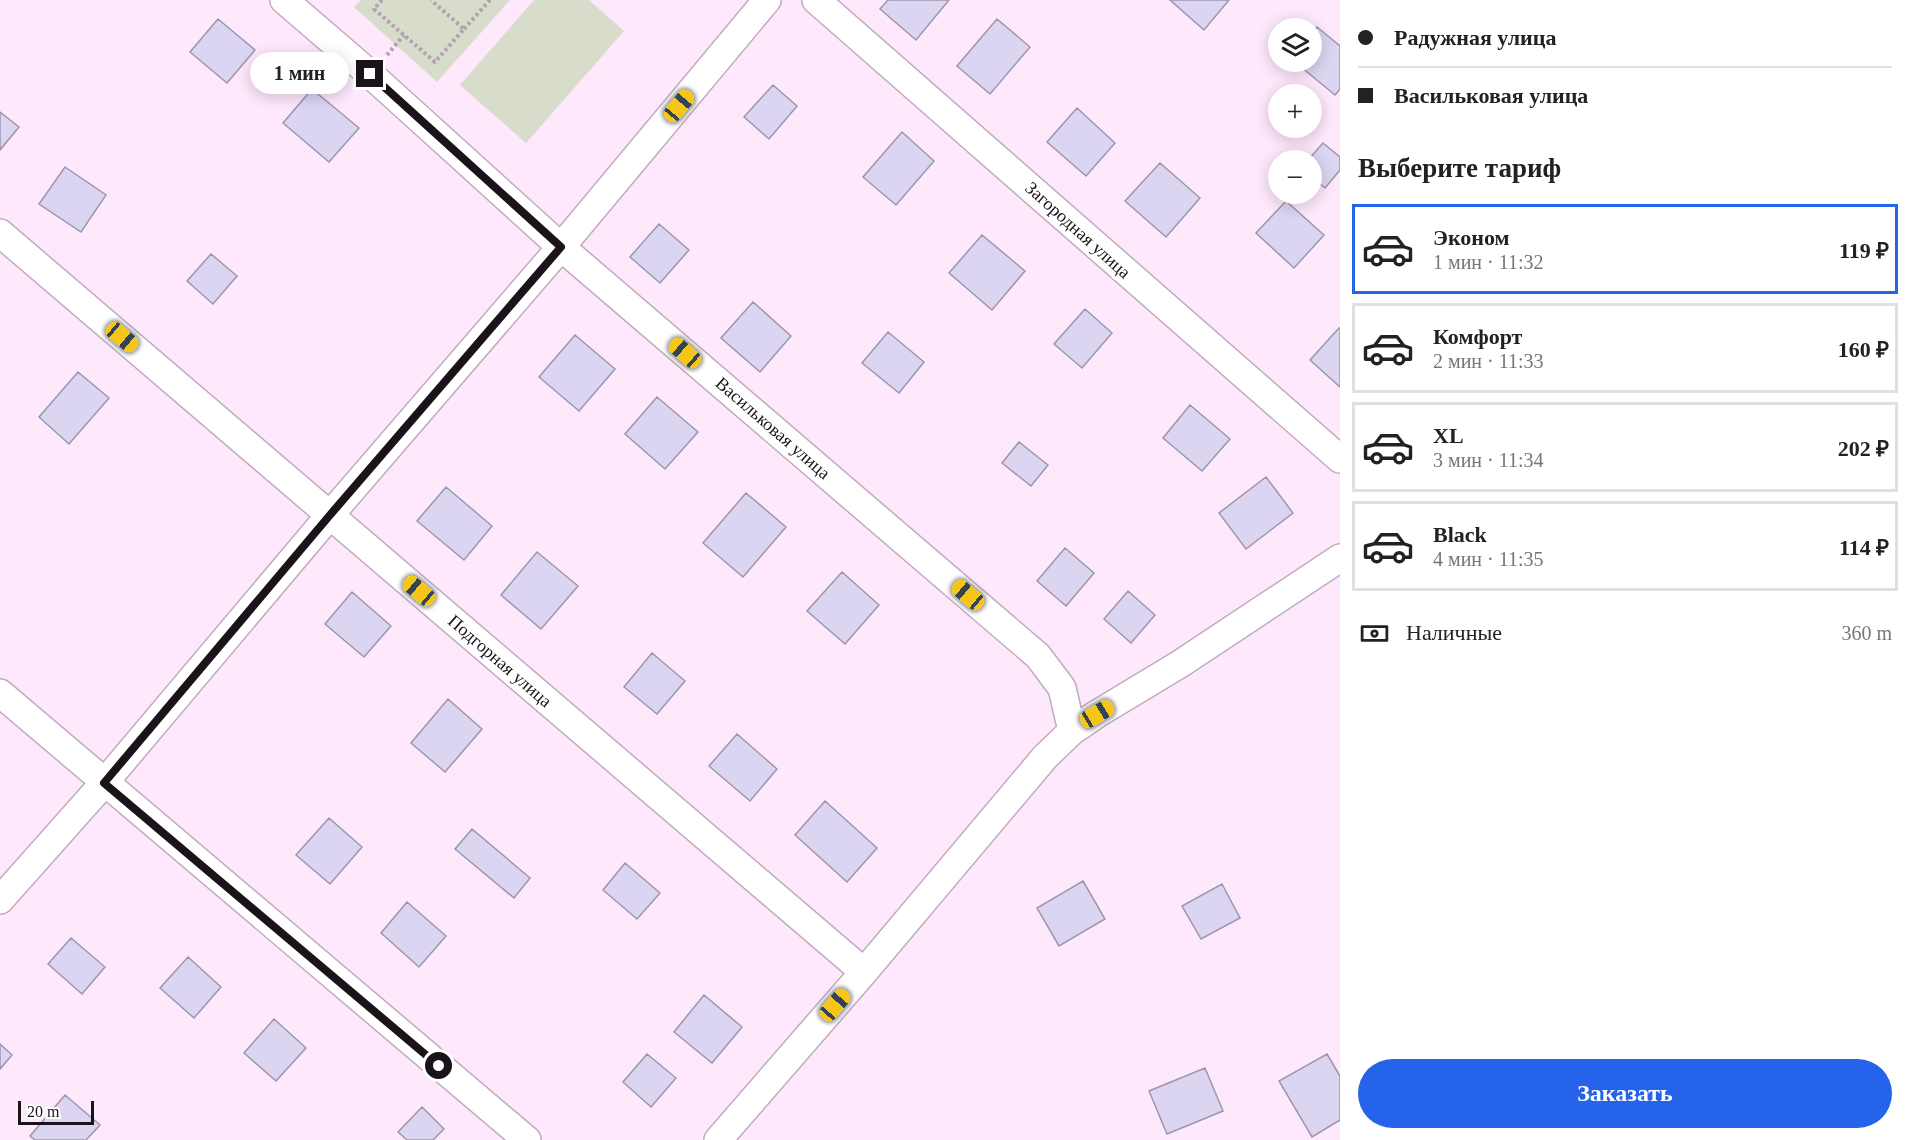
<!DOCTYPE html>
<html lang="ru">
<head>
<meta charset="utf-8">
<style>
	:root { --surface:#fff; --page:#f6f6f6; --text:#222; --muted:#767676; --line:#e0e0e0; --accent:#2563eb }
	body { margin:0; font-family:"Times New Roman",serif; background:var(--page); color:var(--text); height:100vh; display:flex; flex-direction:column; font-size:22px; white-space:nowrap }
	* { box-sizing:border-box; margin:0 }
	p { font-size:20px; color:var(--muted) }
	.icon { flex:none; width:33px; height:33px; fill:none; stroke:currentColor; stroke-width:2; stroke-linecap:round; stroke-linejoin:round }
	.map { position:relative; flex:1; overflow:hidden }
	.side { display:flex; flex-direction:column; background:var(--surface); width:570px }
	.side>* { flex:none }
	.top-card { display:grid; align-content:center; height:132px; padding:0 18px; background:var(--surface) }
	.fabs { position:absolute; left:1268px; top:18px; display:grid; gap:12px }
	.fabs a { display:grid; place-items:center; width:54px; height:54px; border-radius:50%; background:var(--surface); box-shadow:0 3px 15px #0003; font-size:30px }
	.scale { position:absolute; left:18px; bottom:15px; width:76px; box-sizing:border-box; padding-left:6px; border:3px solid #1a131a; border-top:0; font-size:16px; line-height:21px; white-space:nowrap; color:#1a131a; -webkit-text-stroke:4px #fff; paint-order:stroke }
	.end { position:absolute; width:27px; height:27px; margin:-14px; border:8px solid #1a131a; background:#fff; box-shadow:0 0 0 3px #fff }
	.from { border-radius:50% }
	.bubble { position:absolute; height:42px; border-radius:21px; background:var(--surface); box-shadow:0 3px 15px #0003; font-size:20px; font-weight:700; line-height:42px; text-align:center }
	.car { position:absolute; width:18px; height:36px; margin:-18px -9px; border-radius:8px; box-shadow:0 0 4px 2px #0007; background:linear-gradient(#f5c518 24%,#345 0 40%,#f5c518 0 76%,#345 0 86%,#f5c518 0) }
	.top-card b { display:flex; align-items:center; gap:21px; height:57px; font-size:22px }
	.top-card b+b { border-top:2px solid var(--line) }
	.top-card i { width:15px; height:15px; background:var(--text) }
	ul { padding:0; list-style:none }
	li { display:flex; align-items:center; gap:18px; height:90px; margin:0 12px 9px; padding:0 6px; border:3px solid var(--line); border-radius:0px }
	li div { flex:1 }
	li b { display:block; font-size:22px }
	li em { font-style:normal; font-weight:700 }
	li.selected { border-color:var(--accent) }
	li>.icon { width:54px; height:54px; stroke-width:1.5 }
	h2 { padding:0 18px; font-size:27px; line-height:72px }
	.pay { display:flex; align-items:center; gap:15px; height:66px; padding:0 18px; font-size:22px }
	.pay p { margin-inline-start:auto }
	.primary-button { display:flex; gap:12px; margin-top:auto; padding:12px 18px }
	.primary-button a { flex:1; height:69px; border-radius:36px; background:var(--accent); color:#fff; font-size:24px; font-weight:700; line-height:69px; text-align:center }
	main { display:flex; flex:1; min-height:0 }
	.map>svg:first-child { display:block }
	.green { fill:#d8dcca }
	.building { fill:#dcd5f2; stroke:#9c96ad; stroke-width:1.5 }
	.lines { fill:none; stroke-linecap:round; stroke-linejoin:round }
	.minor-casing { stroke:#c0acbe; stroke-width:30 }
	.path { stroke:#b2a1b1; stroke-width:4; stroke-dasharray:3 3; stroke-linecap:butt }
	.minor { stroke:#fff; stroke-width:27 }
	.route { stroke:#1a131a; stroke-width:8 }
	.labels { text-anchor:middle; stroke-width:6; stroke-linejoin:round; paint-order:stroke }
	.street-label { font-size:18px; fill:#1a131a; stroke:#fff }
</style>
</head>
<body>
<main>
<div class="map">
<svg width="1340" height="1140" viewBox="0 0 1340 1140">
	<rect width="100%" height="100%" fill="#fee8fc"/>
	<path class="green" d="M361 0H510L437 82 354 7Z
		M534 0H589L624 31 526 143 460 85Z"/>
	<path class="building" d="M888 0H949L916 40 880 9Z
		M1170 0H1229L1204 30Z
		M218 19 255 50 227 83 190 52Z
		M997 19 1030 47 990 94 957 66Z
		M1317 27 1340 46V89L1335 95 1295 62H1311V34Z
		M773 85 797 106 769 139 744 117Z
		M312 89 359 128 329 162 283 123Z
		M1077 108 1115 143 1086 176 1047 142Z
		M0 112 19 127 0 150Z
		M902 132 934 161 896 205 863 177Z
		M1323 143 1340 157V170L1325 188 1311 177V160H1308Z
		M1160 163 1200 198 1166 237 1125 201Z
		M65 167 106 195 81 232 39 204Z
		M1286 201 1324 235 1294 268 1256 233Z
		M659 224 689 250 660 283 630 257Z
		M982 235 1025 271 992 310 949 273Z
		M211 254 237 276 213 304 187 281Z
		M753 302 791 336 760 372 721 338Z
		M1085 309 1112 333 1082 368 1054 344Z
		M1339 328H1340V387L1310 360Z
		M888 332 924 362 899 393 862 363Z
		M575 335 615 369 579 411 539 377Z
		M78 372 109 398 69 444 39 417Z
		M657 397 698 432 665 469 625 434Z
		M1190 405 1230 439 1202 471 1163 438Z
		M1019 442 1048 465 1031 486 1002 463Z
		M1266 477 1293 513 1246 549 1219 513Z
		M446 487 492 526 464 560 417 521Z
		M746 493 786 527 743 577 703 543Z
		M1065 548 1094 573 1066 606 1037 581Z
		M537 552 578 586 541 629 501 595Z
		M842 572 879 605 845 644 807 611Z
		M1128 591 1155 615 1131 643 1104 619Z
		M352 592 391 626 364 657 325 624Z
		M652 653 685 681 657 714 624 687Z
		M448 699 482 729 445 772 411 743Z
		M737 734 777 769 750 801 709 766Z
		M825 801 877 848 847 882 795 835Z
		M329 818 362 847 330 884 296 855Z
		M472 829 530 878 514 898 455 849Z
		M625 863 660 893 637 919 603 890Z
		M1083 881 1105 919 1059 946 1037 908Z
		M1222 884 1240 918 1201 939 1182 906Z
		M407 902 446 936 419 967 381 933Z
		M71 938 105 967 82 994 48 964Z
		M188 957 221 987 194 1018 160 988Z
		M704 995 742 1027 712 1063 674 1032Z
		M274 1019 306 1048 276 1081 244 1053Z
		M0 1044 12 1055 0 1069Z
		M647 1054 676 1078 651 1107 623 1082Z
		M1327 1054 1340 1076V1120L1312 1137 1279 1081Z
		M1205 1068 1223 1111 1167 1134 1149 1091Z
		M65 1095 100 1125 86 1140H35L30 1136Z
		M422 1107 444 1129 433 1140H407L398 1132Z"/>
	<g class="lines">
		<defs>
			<path id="minor" d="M284 0 370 74 561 247 1038 656 1062 688 1072 731
				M816 0 1340 459
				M0 233 864 972
				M0 693 527 1140
				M0 900 104 783 330 515 561 247 767 0
				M718 1140 864 972 1045 757 1072 731 1097 714 1180 664 1340 558"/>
		</defs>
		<use href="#minor" class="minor-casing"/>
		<path class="path" d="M382 0 374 9 435 62 464 29 431 0
			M464 29 490 0
			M387 55 404 35"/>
		<use href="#minor" class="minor"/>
	</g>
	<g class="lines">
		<path class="route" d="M370 74 561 247 330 515 104 783 439 1066"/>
	</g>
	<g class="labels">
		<g class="street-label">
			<text transform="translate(1078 230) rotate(42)" y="6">Загородная улица</text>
			<text transform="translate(773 428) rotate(41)" y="6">Васильковая улица</text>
			<text transform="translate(500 661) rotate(41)" y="6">Подгорная улица</text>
		</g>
	</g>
</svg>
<div class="fabs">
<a><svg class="icon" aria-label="layers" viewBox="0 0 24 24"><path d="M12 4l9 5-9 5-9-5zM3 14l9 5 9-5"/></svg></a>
<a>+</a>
<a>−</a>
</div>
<div class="scale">20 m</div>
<i class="end from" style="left:439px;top:1066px"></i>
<i class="end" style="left:370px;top:74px"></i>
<div class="bubble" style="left:250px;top:52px;width:99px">1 мин</div>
<i class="car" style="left:679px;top:106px;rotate:40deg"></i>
<i class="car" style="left:122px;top:337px;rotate:130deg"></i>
<i class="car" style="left:685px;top:353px;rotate:311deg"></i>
<i class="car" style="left:419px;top:591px;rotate:310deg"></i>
<i class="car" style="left:968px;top:595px;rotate:310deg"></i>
<i class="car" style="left:1097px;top:714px;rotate:59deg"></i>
<i class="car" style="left:835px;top:1005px;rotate:41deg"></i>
</div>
<section class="side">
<div class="top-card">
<b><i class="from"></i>Радужная улица</b>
<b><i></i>Васильковая улица</b>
</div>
<h2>Выберите тариф</h2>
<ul>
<li class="selected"><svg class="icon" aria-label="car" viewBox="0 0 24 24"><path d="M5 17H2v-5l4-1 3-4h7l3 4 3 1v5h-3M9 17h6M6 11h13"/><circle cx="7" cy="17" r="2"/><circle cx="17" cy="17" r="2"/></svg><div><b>Эконом</b><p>1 мин · 11:32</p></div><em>119 ₽</em></li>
<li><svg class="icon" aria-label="car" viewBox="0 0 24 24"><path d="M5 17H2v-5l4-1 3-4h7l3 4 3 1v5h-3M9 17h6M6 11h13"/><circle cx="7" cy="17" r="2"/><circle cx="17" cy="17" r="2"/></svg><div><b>Комфорт</b><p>2 мин · 11:33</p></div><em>160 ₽</em></li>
<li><svg class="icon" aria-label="car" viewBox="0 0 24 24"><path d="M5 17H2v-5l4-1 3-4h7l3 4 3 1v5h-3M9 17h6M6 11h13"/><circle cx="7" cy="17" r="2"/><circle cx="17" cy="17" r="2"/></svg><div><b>XL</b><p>3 мин · 11:34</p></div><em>202 ₽</em></li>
<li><svg class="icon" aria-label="car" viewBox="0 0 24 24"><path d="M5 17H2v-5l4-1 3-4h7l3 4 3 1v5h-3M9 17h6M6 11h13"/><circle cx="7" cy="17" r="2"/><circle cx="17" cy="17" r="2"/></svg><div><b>Black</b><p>4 мин · 11:35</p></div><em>114 ₽</em></li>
</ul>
<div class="pay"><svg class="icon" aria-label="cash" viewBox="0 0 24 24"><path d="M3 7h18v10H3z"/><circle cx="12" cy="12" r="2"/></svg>Наличные<p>360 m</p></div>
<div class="primary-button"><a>Заказать</a></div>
</section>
</main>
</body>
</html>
